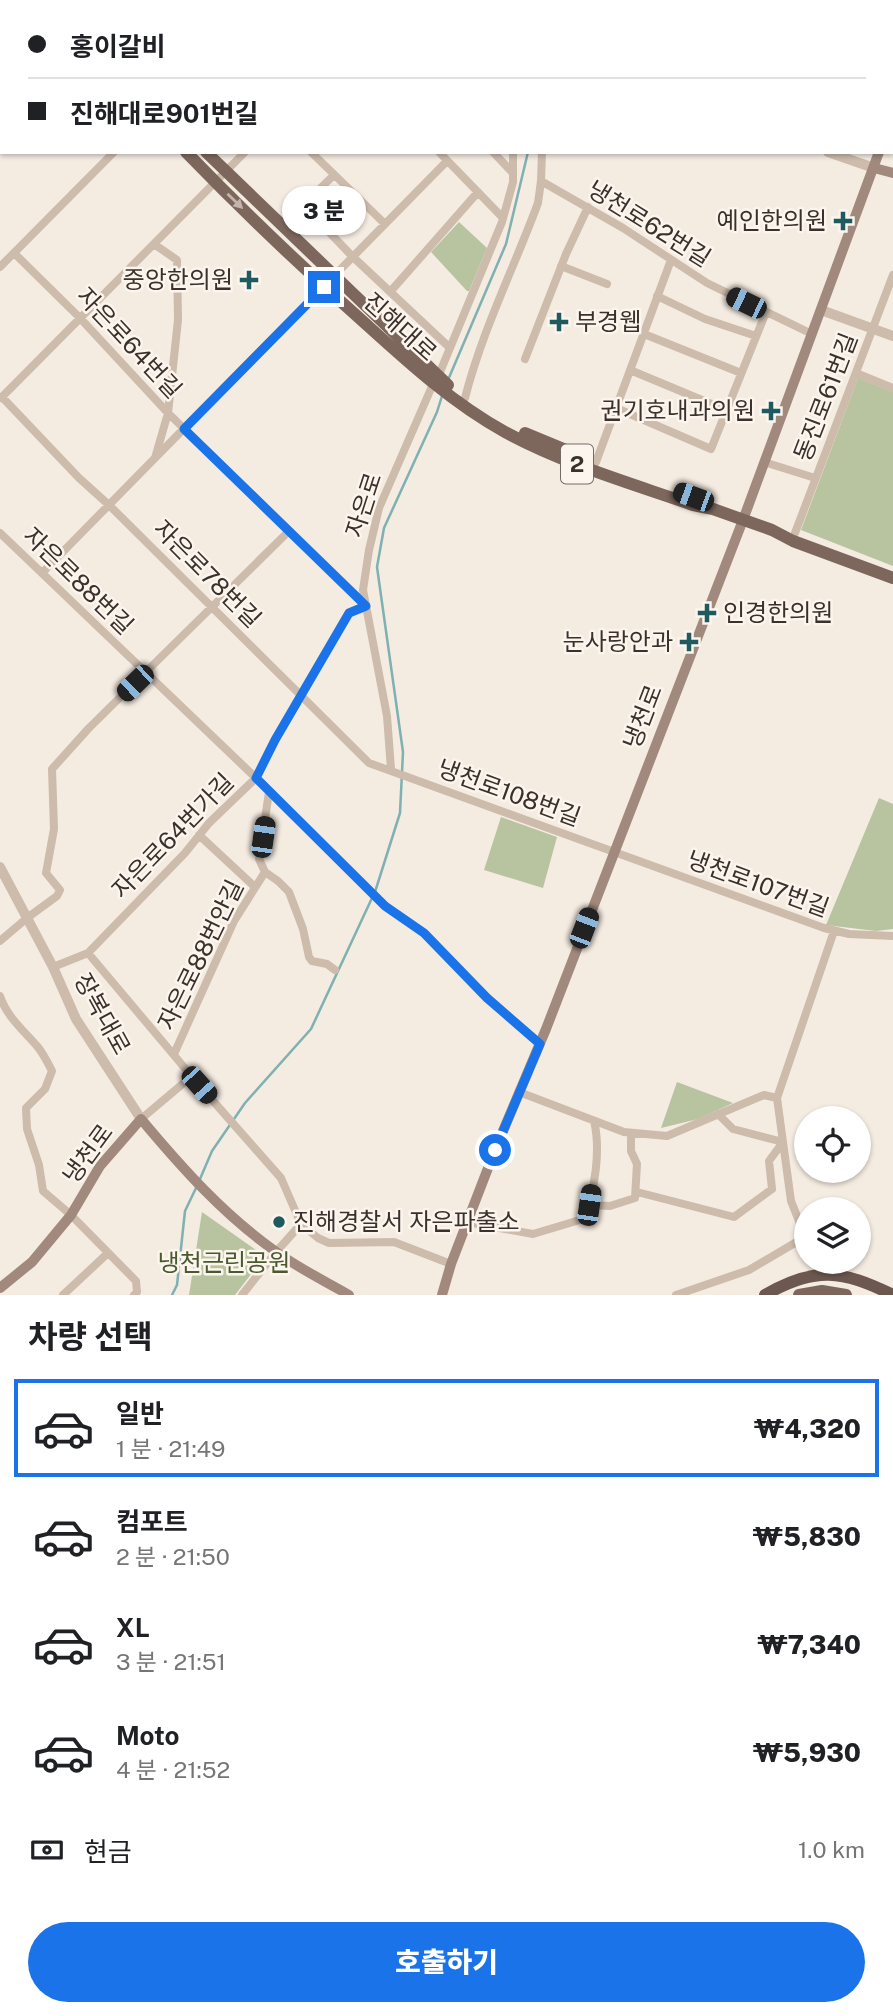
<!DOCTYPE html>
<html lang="ko">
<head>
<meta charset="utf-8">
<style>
	:root { --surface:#fff; --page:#f2f2f2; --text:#202124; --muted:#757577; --line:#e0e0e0; --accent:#1a73e8 }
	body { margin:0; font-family:"Public Sans","Noto Sans KR",sans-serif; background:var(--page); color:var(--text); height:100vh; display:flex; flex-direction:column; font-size:26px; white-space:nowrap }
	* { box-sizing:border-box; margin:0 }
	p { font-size:23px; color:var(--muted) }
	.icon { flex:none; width:38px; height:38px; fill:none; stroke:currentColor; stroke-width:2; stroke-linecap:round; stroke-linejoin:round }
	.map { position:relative; height:1295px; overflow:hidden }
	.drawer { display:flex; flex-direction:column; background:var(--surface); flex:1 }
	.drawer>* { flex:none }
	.banner { position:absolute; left:0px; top:0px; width:894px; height:154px; box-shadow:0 2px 5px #0004; display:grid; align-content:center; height:154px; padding:0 28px; background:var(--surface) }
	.controls { position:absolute; left:794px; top:1106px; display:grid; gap:14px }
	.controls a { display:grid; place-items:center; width:77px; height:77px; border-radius:50%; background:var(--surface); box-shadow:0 2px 5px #0004; font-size:35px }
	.end { position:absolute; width:32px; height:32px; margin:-16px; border:9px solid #1a73e8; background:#fff; box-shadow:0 0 0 4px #fff }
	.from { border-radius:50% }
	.bubble { position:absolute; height:49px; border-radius:24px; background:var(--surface); box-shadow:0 2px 5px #0004; font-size:23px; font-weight:800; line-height:49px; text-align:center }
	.car { position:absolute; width:21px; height:42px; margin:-21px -10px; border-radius:9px; box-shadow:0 0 5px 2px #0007; background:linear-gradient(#222 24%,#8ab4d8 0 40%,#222 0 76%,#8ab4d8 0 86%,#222 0) }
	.banner b { display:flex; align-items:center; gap:24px; height:66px; font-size:26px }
	.banner b+b { border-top:2px solid var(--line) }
	.banner i { width:18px; height:18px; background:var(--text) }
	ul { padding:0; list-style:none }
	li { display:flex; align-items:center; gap:21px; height:98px; margin:0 14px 10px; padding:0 14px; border:4px solid transparent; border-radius:0px }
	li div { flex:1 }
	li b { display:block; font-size:26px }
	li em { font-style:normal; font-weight:800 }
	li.active { border-color:var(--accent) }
	li>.icon { width:63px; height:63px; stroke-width:1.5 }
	h2 { padding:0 28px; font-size:32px; line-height:84px }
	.pay { display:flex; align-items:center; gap:18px; height:77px; padding:0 28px; font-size:26px }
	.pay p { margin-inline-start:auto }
	.cta { display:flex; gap:14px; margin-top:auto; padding:14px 28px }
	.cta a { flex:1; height:80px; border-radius:42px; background:var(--accent); color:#fff; font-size:28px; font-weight:800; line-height:80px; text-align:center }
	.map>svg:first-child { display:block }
	.park { fill:#b8c4a0 }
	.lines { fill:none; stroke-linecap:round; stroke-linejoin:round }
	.stream { stroke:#7fb0b2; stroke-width:2.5 }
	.minor { stroke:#cdbbac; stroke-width:8 }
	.tertiary { stroke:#cdbbac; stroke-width:10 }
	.secondary { stroke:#a18a7d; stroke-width:10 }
	.primary { stroke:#7d675c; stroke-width:12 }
	.trunk { stroke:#6c584f; stroke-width:12 }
	.oneway { fill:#c2b5ac }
	.route { stroke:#1a73e8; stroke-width:9 }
	.poi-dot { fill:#1f5a5e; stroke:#fbf5ee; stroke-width:2.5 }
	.labels { text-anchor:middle; stroke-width:5; stroke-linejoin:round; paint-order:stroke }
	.shield { fill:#fbf5ee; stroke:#756b66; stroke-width:2 }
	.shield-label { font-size:23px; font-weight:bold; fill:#3b302b }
	.poi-label { font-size:24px; fill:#3b302b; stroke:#fbf5ee; text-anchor:end }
	.street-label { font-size:24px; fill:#3b302b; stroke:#fbf5ee }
	.park-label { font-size:24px; fill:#4a5a2e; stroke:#fbf5ee }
</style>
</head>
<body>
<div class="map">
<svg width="893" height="1295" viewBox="0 0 893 1295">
	<rect width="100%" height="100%" fill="#f4ebe1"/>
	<path class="park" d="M459 222 487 248 469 291H467L431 252Z
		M858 378 893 392V566L801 530Z
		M879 798 893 804V929L876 931 826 925Z
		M501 817 557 837 543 888 484 870Z
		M677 1082 733 1103 698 1119 661 1128Z
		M202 1212 259 1252 262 1260 235 1295H189Z"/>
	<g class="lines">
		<path class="stream" d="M543 2 544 0
			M448 380 506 244 528 152
			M375 892 400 813 403 752 377 567 384 528 437 412 442 396
			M200 1179 212 1151 245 1103 311 1029 372 898
			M172 1295 177 1285 185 1211 196 1188"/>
		<path class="minor" d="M99 0 101 2
			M153 0 154 2
			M241 0 243 2
			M316 0 317 2
			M392 0 394 2
			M729 0 734 2
			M749 0V2
			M265 2 267 0
			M499 2 501 0
			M531 2V0
			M550 2 551 0
			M626 2 627 0
			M688 2V0
			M804 2V0
			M863 2V0
			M892 40H893
			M311 152 385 224
			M439 152 503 218
			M493 152 513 173
			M334 175 303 205 353 257 449 347
			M541 181 623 228 707 283 812 334
			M154 244 177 260 178 320 168 413 155 458
			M14 253 80 318 168 413 366 605 349 613 275 740 256 778 209 823 185 853 88 953 53 967
			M561 266 607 284
			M0 267 114 152
			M390 292 478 192
			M657 296 705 319 756 336
			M644 334 741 373
			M525 359 566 254 588 207
			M630 370 726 410
			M856 373 893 388
			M438 377 502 222 513 182V152
			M2 397 79 478 109 505 369 763 824 928 849 934 893 936
			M1 398 245 152
			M465 398C482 331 514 268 538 203L541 181 542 152
			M616 408 711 449 766 312
			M596 462 671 260
			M764 462 815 478
			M0 533 256 778 385 906 424 933 487 997 540 1044
			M795 533 893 275
			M42 573 447 161
			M391 769 387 716 363 590 369 550 379 508 433 384
			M199 835 255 887
			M265 872 278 881 289 892 303 929 309 957 312 961 327 964 335 970
			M0 941 27 918 57 896 60 890 46 873 54 829 52 769 89 728 289 531
			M88 953 199 1085 281 1178 301 1224 276 1252 242 1295
			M0 996C7 1017 23 1030 37 1046 43 1053 48 1063 52 1071L45 1089 26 1108 27 1129 39 1165 43 1191 71 1215 136 1281 137 1292 134 1295
			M174 1054 234 921 265 872 259 859 269 792
			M519 1092 624 1132 667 1136 764 1095 777 1098
			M718 1114 733 1129 783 1142 769 1161 772 1189
			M141 1119 192 1076
			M637 1192 734 1217 772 1189
			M589 1205 610 1206 635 1198 637 1164 631 1151V1133
			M467 1222 533 1234 583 1219C595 1192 601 1150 594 1121
			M301 1224 318 1238 329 1243 394 1242 451 1264
			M807 1241 791 1201 777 1098 834 931
			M63 1295 108 1253
			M676 1295 749 1270 805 1237"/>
		<path class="tertiary" d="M660 0 662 2
			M828 152 874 168
			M821 310 893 336
			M0 867 53 967 76 1019 141 1119"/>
		<path class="secondary" d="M892 105 893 103
			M874 168 893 173
			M0 1288 32 1262 71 1215 100 1166 141 1119C182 1168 223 1214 275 1251 298 1268 325 1281 349 1295
			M442 1295 451 1264 495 1150 546 1029 743 520 879 152"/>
		<path class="primary" d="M36 0 37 2
			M50 0 52 2
			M186 152C244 212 305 270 367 325 410 364 454 404 505 432 564 464 630 483 693 505L713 509 772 530 793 541 893 578
			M206 152 448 385
			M525 433 583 457
			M799 1295 822 1291 846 1295"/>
		<path class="trunk" d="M765 1295C815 1266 842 1270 893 1295"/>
	</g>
	<defs><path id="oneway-solid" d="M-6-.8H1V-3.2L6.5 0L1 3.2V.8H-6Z" transform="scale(1.75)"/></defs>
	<use class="oneway" href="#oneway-solid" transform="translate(235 201) rotate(44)"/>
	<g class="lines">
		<path class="route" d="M324 287 184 429 366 606 349 613 275 740 256 778 385 906 424 933 487 998 540 1044 495 1150"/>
	</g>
	<g class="poi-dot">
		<path d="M839.5 210.5h7v7h7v7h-7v7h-7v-7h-7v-7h7z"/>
		<path d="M245.5 269.5h7v7h7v7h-7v7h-7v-7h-7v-7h7z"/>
		<path d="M555.5 311.5h7v7h7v7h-7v7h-7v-7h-7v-7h7z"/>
		<path d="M767.5 400.5h7v7h7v7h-7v7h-7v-7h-7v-7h7z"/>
		<path d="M703.5 602.5h7v7h7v7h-7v7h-7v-7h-7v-7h7z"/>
		<path d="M685.5 631.5h7v7h7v7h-7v7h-7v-7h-7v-7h7z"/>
		<circle cx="279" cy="1222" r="7"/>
	</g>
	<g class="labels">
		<rect class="shield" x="561" y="444.5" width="32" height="39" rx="5"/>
		<g class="shield-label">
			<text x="577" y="472">2</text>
		</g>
		<g class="poi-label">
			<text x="827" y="229">예인한의원</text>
			<text x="233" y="288">중앙한의원</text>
			<text x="575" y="330" text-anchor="start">부경웹</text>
			<text x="755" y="419">권기호내과의원</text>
			<text x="723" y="621" text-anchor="start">인경한의원</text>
			<text x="673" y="650">눈사랑안과</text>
			<text x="293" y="1230" text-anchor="start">진해경찰서 자은파출소</text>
		</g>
		<g class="street-label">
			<text transform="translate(649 224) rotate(32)" y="8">냉천로62번길</text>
			<text transform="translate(400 327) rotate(42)" y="8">진해대로</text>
			<text transform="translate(129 343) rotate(47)" y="8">자은로64번길</text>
			<text transform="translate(826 397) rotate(-69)" y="8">동진로61번길</text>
			<text transform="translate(364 505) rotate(-72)" y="8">자은로</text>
			<text transform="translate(207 574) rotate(45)" y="8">자은로78번길</text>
			<text transform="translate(78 581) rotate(44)" y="8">자은로88번길</text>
			<text transform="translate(643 717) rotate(-69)" y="8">냉천로</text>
			<text transform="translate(509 793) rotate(20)" y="8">냉천로108번길</text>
			<text transform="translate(173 836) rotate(-46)" y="8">자은로64번가길</text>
			<text transform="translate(758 884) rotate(20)" y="8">냉천로107번길</text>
			<text transform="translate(201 955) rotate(-64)" y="8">자은로88번안길</text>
			<text transform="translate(102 1014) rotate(61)" y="8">장복대로</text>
			<text transform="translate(88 1154) rotate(-54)" y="8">냉천로</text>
		</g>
		<g class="park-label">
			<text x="224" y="1271">냉천근린공원</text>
		</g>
	</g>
</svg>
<div class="controls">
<a><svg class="icon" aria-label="locate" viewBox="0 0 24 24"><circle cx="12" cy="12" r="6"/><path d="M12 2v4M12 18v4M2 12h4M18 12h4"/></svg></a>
<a><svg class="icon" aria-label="layers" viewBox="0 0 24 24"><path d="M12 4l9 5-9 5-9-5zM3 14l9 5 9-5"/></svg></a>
</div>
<i class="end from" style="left:495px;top:1150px"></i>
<i class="end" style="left:324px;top:287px"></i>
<div class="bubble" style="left:282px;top:186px;width:84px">3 분</div>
<i class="car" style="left:746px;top:303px;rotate:296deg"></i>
<i class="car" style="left:693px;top:497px;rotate:290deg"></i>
<i class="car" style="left:135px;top:683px;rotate:226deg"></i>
<i class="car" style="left:263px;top:837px;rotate:8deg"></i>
<i class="car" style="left:584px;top:928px;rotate:21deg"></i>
<i class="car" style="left:199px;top:1085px;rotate:138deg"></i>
<i class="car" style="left:589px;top:1205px;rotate:8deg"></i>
<div class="banner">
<b><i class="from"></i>홍이갈비</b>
<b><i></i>진해대로901번길</b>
</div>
</div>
<section class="drawer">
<h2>차량 선택</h2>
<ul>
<li class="active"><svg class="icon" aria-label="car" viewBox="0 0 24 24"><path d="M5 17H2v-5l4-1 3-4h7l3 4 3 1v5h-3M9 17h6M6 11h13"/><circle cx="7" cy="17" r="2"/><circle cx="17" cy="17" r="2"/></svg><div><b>일반</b><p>1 분 · 21:49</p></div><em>₩4,320</em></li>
<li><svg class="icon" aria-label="car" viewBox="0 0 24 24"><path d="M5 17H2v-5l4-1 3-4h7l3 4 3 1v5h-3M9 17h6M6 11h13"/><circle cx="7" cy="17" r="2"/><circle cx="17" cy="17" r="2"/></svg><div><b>컴포트</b><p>2 분 · 21:50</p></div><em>₩5,830</em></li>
<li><svg class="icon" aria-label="car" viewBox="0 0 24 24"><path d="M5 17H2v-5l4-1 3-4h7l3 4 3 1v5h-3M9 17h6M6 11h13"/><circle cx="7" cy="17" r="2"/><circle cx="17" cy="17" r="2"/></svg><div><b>XL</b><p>3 분 · 21:51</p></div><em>₩7,340</em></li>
<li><svg class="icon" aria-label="car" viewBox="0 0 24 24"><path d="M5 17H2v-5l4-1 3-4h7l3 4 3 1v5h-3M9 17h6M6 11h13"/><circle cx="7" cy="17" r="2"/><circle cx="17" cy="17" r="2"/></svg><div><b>Moto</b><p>4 분 · 21:52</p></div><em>₩5,930</em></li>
</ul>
<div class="pay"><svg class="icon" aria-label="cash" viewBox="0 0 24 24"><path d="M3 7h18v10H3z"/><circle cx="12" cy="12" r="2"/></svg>현금<p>1.0 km</p></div>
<div class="cta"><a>호출하기</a></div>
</section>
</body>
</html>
